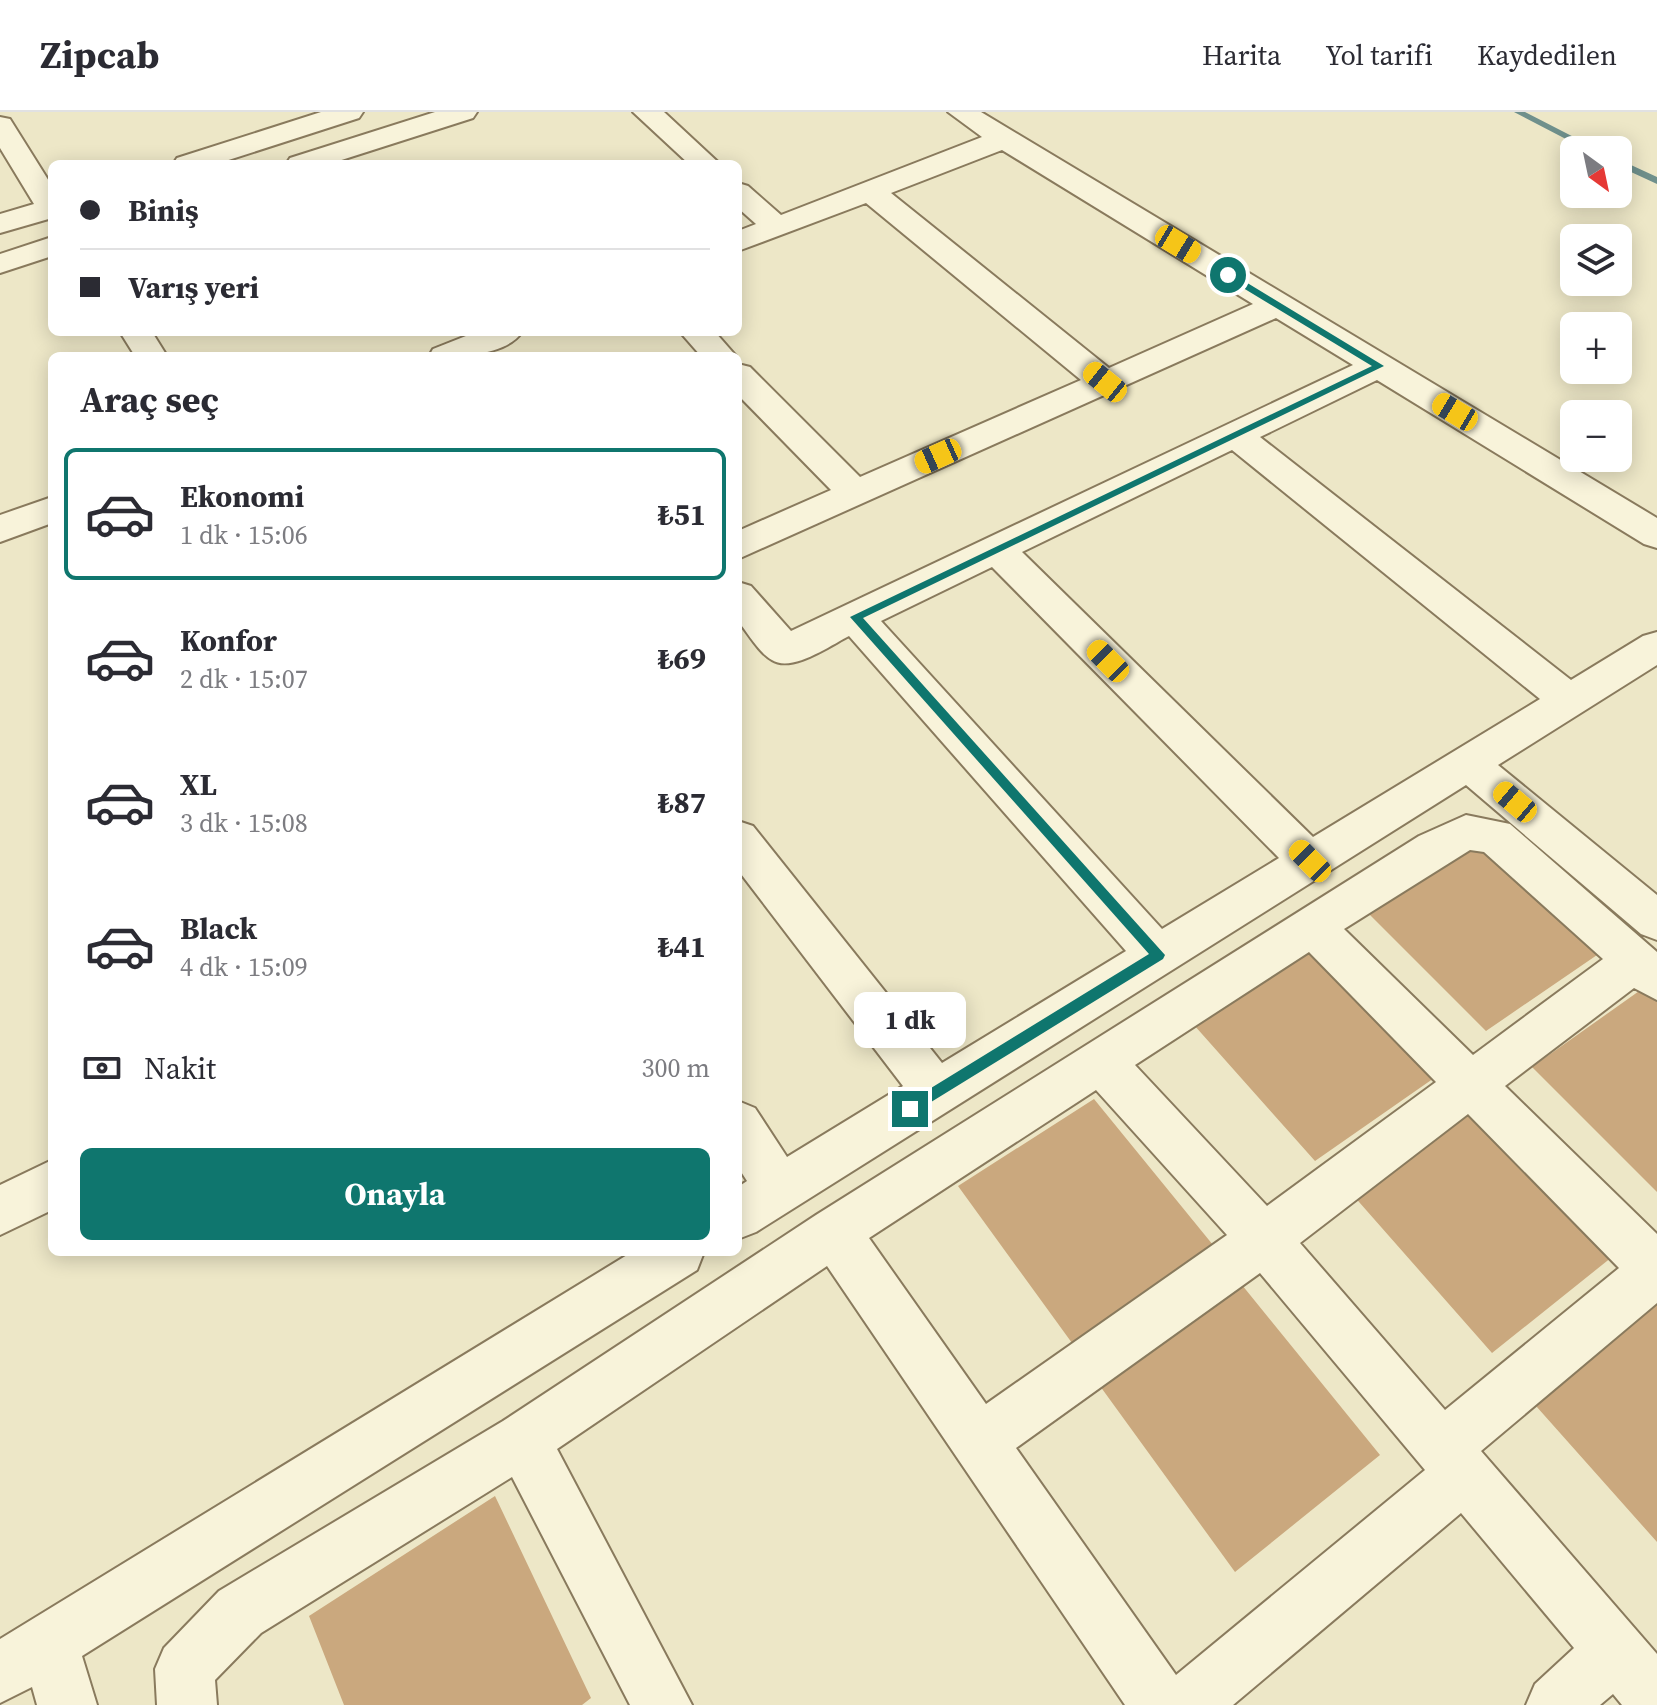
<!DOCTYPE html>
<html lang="tr">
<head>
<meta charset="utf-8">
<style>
	:root { --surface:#fff; --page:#f2f2f3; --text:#2b2b33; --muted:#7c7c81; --line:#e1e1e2; --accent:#0f766e }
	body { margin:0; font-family:"Source Serif 4",serif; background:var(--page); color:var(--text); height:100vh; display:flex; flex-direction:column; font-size:30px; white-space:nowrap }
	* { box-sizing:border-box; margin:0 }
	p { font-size:26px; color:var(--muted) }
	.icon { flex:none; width:44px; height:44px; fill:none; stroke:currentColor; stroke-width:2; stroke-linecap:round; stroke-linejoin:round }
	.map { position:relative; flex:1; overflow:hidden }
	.drawer { position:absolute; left:48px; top:240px; width:694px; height:904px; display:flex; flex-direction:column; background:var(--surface); border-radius:12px; box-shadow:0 4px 20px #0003 }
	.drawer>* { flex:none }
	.banner { position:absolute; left:48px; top:48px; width:694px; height:176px; border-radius:12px; box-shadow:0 4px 20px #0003; display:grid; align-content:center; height:176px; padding:0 32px; background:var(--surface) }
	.needle { width:52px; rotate:147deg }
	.tools { position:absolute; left:1560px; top:24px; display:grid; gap:16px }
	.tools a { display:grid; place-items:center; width:72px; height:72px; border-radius:12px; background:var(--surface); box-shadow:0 4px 20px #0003; font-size:40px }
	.end { position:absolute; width:36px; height:36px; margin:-18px; border:10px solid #0f766e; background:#fff; box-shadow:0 0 0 4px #fff }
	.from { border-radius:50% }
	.bubble { position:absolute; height:56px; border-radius:12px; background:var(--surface); box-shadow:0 4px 20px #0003; font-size:26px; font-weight:700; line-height:56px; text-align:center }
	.car { position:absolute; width:24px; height:48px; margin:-24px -12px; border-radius:10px; box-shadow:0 0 6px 2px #0007; background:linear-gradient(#f5c518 24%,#345 0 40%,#f5c518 0 76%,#345 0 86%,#f5c518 0) }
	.banner b { display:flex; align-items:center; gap:28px; height:76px; font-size:30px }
	.banner b+b { border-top:2px solid var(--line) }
	.banner i { width:20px; height:20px; background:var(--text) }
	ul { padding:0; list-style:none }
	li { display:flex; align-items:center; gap:24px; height:132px; margin:0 16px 12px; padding:0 16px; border:4px solid transparent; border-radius:12px }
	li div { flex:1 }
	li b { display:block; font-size:30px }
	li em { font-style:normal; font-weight:700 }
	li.current { border-color:var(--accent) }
	li>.icon { width:72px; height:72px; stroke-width:1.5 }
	h2 { padding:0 32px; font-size:36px; line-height:96px }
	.pay { display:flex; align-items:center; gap:20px; height:88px; padding:0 32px; font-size:30px }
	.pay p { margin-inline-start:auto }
	.primary-button { display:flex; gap:16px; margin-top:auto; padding:16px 32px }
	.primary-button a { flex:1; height:92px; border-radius:12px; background:var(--accent); color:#fff; font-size:32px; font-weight:700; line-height:92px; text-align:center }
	header { display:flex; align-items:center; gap:48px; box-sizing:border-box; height:112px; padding:0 40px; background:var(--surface); border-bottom:2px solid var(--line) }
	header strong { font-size:38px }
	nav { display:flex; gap:44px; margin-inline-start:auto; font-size:28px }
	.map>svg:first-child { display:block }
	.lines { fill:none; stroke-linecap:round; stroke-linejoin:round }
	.stream { fill:#6f908c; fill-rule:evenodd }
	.building { fill:#caa87e }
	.minor-casing { stroke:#897a5d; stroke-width:4 }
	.minor { fill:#f8f3da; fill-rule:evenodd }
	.route { fill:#0f766e }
</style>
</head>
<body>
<header>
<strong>Zipcab</strong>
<nav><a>Harita</a><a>Yol tarifi</a><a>Kaydedilen</a></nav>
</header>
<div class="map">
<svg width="1657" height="1593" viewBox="0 0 1657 1593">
	<rect width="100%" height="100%" fill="#ede7c7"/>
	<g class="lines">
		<path class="stream" d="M1514 0H1525L1599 38H1587Z
			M1618 47 1657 65V72L1618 54Z"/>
	</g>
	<path class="building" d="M1471 728 1597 843 1486 919 1363 796Z
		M1314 837 1437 964 1315 1049 1194 913Z
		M1642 877 1657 890V1080L1532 955Z
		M1094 987 1213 1133 1072 1231 958 1074Z
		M1475 994 1617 1141 1492 1241 1352 1082Z
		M1242 1173 1380 1343 1235 1460 1100 1274Z
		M1657 1186V1430L1528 1285Z
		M495 1384 591 1586 582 1593H344L309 1504Z"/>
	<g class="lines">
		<defs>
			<path id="minor" d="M321 0H363L359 6 216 52H173L177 46Z
				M435 0H477L473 6 329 52H286L290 46Z
				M633 0H664L720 52H689Z
				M948 0H981L1657 406V436L1644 432 1377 268 1260 325 1571 568 1643 524 1657 520V553L1498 653 1657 783V828L1641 822 1466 673 756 1120 738 1127V1075L747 1069 738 1055V989L755 996 787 1045 903 974 738 758V709L753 714 942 951 1126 839 849 524C831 533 792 561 772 548 759 541 748 521 738 509V470L751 474 791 519 1353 253 1276 206 738 447V419L831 378 738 283V252L750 255 860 365 1081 268 866 91 738 139V119L756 112 738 96V71L748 74 781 103 982 25ZM1002 38 1253 192 1109 256 891 81ZM1232 338 1540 587 1313 725 1022 440ZM992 455 1279 746 1162 817 881 509Z
				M0 5 10 7 52 74V106L0 121V102L34 92 0 36Z
				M52 125V144L0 161V142Z
				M120 220H152L167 244H135Z
				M476 220H522C505 245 456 244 429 244L433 237Z
				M680 220H715L736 244H701Z
				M52 385V411L0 430V403Z
				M1466 703 1510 712 1657 840V888L1634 876 1505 974 1657 1122V1191L1481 1339 1657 1542V1593H1622L1613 1582 1600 1593H1526L1535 1572 1574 1536 1461 1401 1233 1593H1125L827 1154 557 1337 692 1593H630L512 1365 261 1521 215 1568 217 1593H157L155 1557 164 1536 219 1479 503 1309 816 1103 1419 724ZM1470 738 1484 740 1603 847 1473 943 1344 817ZM1309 840 1436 970 1267 1094 1135 953ZM1096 978 1227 1123 986 1292 869 1126ZM1468 1002 1619 1156 1445 1298 1300 1131ZM1260 1161 1425 1358 1176 1563 1016 1336Z
				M52 1048V1098L0 1123V1073Z
				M632 1140H704L697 1158 82 1544 97 1593H37L32 1575 0 1591V1527Z"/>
		</defs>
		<use href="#minor" class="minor-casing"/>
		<use href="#minor" class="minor"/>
	</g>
	<path class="route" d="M1225 161H1231L1384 254 863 506 1165 843 1163 847 910 1003 905 1001V992L1149 842 850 505 1372 254 1225 165Z"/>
</svg>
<div class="tools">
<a><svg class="needle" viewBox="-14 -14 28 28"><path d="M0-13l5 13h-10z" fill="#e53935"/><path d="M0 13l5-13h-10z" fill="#7c7c81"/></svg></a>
<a><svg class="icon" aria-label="layers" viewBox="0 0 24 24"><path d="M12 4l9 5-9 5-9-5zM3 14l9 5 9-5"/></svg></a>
<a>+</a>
<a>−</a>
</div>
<i class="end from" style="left:1228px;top:163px"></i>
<i class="end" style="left:910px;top:997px"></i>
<div class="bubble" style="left:854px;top:880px;width:112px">1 dk</div>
<i class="car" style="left:1178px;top:132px;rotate:121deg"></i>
<i class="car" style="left:1105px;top:270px;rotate:309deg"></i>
<i class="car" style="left:1455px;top:300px;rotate:301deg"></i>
<i class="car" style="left:938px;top:344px;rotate:246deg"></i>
<i class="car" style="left:1108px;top:549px;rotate:315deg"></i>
<i class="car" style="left:1515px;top:690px;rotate:310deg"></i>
<i class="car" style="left:1310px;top:749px;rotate:315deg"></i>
<div class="banner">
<b><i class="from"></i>Biniş</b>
<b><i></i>Varış yeri</b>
</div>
<section class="drawer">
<h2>Araç seç</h2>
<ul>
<li class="current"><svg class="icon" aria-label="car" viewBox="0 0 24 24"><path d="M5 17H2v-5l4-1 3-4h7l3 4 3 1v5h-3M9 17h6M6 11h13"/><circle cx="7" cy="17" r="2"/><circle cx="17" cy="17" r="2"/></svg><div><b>Ekonomi</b><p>1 dk · 15:06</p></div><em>₺51</em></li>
<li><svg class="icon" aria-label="car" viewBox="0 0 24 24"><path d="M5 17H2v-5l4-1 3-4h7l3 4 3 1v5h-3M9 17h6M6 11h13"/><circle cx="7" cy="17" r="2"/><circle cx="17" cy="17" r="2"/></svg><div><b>Konfor</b><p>2 dk · 15:07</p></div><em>₺69</em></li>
<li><svg class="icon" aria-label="car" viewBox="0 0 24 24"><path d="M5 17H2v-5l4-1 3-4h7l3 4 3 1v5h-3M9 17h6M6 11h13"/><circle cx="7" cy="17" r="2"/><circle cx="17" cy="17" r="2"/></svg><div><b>XL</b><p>3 dk · 15:08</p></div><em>₺87</em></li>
<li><svg class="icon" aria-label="car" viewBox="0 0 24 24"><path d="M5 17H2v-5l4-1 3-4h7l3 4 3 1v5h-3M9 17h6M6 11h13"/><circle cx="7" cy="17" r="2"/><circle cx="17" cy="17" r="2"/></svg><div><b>Black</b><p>4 dk · 15:09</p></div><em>₺41</em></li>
</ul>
<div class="pay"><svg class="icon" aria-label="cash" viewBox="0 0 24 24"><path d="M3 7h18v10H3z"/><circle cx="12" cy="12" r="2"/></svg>Nakit<p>300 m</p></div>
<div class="primary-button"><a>Onayla</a></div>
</section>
</div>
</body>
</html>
